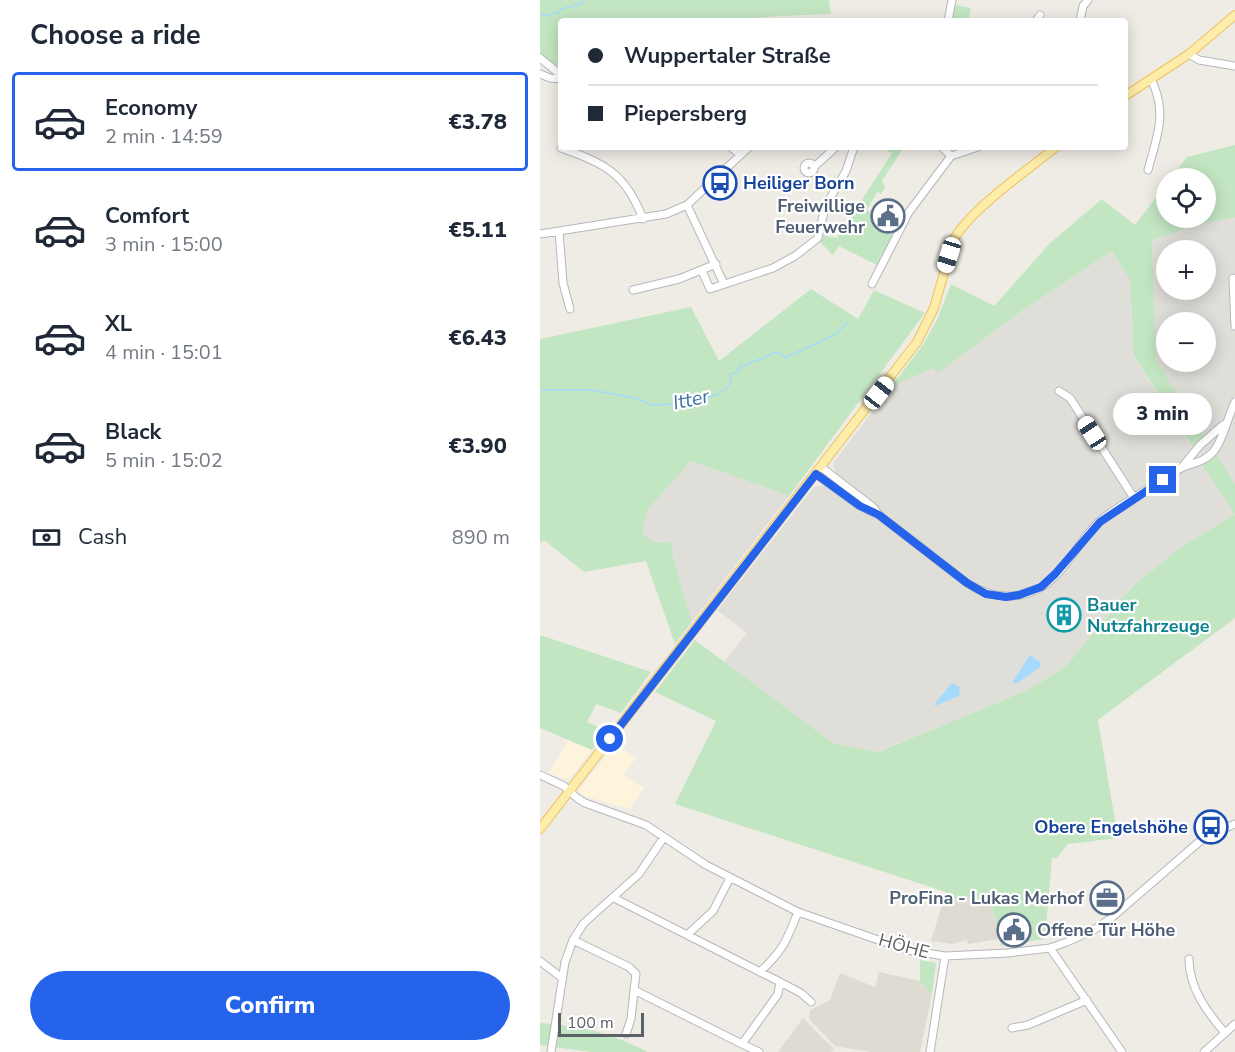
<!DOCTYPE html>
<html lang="en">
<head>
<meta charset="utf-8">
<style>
	:root { --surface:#fff; --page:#f2f2f3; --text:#1f2937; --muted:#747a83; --line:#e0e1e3; --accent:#2563eb }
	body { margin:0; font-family:"Nunito Sans",sans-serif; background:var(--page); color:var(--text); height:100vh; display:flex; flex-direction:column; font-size:22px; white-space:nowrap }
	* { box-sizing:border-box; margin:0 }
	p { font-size:20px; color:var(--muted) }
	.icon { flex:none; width:33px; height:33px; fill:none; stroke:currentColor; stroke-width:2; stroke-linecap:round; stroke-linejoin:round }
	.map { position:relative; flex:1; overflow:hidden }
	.panel { display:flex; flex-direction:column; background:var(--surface); width:540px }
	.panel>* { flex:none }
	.banner { position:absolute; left:18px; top:18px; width:570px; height:132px; border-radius:6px; box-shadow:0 3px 15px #0003; display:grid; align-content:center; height:132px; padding:0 30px; background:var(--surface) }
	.buttons { position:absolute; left:616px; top:168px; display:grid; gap:12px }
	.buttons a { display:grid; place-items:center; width:60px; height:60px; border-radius:50%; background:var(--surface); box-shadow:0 3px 15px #0003; font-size:30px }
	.scale { position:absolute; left:18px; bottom:15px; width:86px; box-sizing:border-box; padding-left:6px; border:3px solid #5c6165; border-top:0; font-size:16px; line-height:21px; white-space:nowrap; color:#5c6165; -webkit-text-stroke:4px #fff; paint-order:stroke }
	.end { position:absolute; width:27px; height:27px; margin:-14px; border:8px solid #2563eb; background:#fff; box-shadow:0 0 0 3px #fff }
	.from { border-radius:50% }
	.bubble { position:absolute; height:42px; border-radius:21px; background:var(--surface); box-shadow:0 3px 15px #0003; font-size:20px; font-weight:800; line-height:42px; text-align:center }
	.car { position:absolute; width:18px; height:36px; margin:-18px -9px; border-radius:8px; box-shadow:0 0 4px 2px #0007; background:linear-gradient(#fff 24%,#345 0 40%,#fff 0 76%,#345 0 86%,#fff 0) }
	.banner b { display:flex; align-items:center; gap:21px; height:57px; font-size:22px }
	.banner b+b { border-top:2px solid var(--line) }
	.banner i { width:15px; height:15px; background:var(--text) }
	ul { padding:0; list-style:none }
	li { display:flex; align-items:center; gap:18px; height:99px; margin:0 12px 9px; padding:0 18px; border:3px solid transparent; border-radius:6px }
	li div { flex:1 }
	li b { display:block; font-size:22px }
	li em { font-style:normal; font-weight:800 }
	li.active { border-color:var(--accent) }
	li>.icon { width:54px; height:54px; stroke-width:1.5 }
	h2 { padding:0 30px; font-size:27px; line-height:72px }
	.pay { display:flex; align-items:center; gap:15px; height:66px; padding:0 30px; font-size:22px }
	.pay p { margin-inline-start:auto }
	.cta { display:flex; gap:12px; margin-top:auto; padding:12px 30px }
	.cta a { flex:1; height:69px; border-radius:36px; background:var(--accent); color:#fff; font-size:24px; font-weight:800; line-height:69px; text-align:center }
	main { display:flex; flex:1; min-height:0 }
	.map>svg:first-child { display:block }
	.commercial { fill:#fdf4db }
	.industrial { fill:#e0ded9; fill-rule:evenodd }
	.education { fill:#dfdbd3 }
	.green { fill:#c3e6c2 }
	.water { fill:#a6dafd }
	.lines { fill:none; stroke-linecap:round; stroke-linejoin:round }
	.stream { stroke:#a6dafd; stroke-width:1.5 }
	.minor-casing { stroke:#b5b7bb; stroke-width:9 }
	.major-casing { stroke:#eec15e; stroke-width:10 }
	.minor { stroke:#fff; stroke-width:7 }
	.major { stroke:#fdedab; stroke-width:8 }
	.route { stroke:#2563eb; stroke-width:8 }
	.labels { text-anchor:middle; stroke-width:4.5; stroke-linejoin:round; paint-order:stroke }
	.transit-label { font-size:18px; font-weight:bold; fill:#164399; stroke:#fff; text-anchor:start }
	.service-label { font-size:18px; font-weight:bold; fill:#4e5e75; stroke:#fff; text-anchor:end }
	.culture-label { font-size:18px; font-weight:bold; fill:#0d838f; stroke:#fff; text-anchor:start }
	.street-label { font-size:18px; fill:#5c6165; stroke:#fff }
	.water-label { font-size:20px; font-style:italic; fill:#4076a7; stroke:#fff }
</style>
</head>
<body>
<main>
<section class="panel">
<h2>Choose a ride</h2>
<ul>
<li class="active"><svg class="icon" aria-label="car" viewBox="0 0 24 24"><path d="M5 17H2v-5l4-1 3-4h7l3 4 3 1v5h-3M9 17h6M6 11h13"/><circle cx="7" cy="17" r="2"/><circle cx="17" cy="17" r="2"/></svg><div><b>Economy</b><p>2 min · 14:59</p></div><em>€3.78</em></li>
<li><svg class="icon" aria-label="car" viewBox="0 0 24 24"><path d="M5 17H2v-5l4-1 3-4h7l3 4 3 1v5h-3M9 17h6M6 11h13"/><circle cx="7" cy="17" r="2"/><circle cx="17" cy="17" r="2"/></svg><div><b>Comfort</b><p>3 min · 15:00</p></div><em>€5.11</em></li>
<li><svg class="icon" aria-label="car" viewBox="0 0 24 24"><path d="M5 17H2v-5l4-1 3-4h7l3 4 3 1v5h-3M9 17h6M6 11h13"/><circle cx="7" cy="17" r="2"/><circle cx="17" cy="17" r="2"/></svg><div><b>XL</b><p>4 min · 15:01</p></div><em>€6.43</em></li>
<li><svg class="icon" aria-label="car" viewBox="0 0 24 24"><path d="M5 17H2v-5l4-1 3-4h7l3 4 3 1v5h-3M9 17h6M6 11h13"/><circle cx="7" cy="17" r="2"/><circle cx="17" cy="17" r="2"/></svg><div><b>Black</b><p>5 min · 15:02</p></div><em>€3.90</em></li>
</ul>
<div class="pay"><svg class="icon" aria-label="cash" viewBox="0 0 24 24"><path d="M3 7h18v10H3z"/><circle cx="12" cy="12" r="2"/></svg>Cash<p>890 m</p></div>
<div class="cta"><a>Confirm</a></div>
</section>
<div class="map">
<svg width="695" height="1052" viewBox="0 0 695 1052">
	<rect width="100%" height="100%" fill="#efece5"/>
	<path class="commercial" d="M28 740 52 750 30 778 23 779 9 773Z
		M75 744 96 758 83 775 104 788 89 809 45 796 38 791Z"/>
	<path class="industrial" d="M695 217V484L677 455 695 514 637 550 592 587 525 667 486 691 337 752 293 743 184 662 207 633 177 610 274 487 285 485 295 472 293 463 352 386 393 367 399 372 476 315 572 251 590 280 594 357 651 446 664 437 616 360 612 240 656 225ZM627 250H666V290H627ZM627 322H666V362H627Z
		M151 461 249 496 152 622 133 557 131 543H115L101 533 108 509Z"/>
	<path class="education" d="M406 892 416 898 450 895 459 939 428 944 427 940 412 944 391 941Z
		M339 972 380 981 392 994 380 1052H330L295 1046 269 1019 270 1010 290 1000 300 973 335 987Z
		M263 1018 294 1049 291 1052H238Z"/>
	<path class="green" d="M0 0H289L291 14 238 16 181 21H21V68L0 54Z
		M416 5 431 8 428 21H412Z
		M695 145V217L656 225 612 240 616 360 664 437 652 446 594 356 590 280 572 251 476 315 398 373 393 368 352 386 384 343 397 320 411 284 454 306 510 243 562 199 595 225 627 183V218H666V178H631L647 157Z
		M339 147H364L342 181 345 187 341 194 337 192 327 210 357 228 337 265 299 246 293 255 280 242 282 235 297 238 352 153Z
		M271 289 318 319 334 290 385 313 249 496 151 461 108 509 102 533 115 543 131 542 133 557 152 622 135 644 106 561 44 572 4 540 0 543V339L151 307 179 361Z
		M677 455 695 484V618L558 720 578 838 528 844 517 858H512L505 939 461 946 450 896 416 898 413 901 406 892 135 804 176 721 115 692 155 640 293 743 338 752 486 691 525 667 592 587 637 550 695 514 662 464Z
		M0 635 111 672 81 713 56 704 47 722 68 731 52 750 0 728Z
		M380 960 396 963 392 994 380 981Z
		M0 1023C39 1025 74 1034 108 1052H51L0 1045Z"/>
	<path class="water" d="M490 655 500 662 501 666 478 683H472Z
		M412 683 420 687 419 696 395 706V703Z"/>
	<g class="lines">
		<path class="stream" d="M0 14 8 15 19 12 21 9 41 4 44 0
			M0 390H52L99 399 112 405 133 404 177 395 187 388 191 381 190 374 196 373 201 365 205 366C214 359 225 360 233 352L240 353 245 358 296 334 308 322"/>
		<defs>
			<path id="minor" d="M408 21 412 0
				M496 21 500 15
				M540 21 543 6 548 0
				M649 54 659 60 695 66
				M0 58 21 75
				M0 74 10 78 21 79
				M191 147 200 155
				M402 147 411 156
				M21 148C65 163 86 174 103 219
				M411 156 438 147
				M264 168a5 5 0 1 1 10 0a5 5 0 1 1-10 0Z
				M274 167 296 147
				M608 170C617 136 628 113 611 79
				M147 205 184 284
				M19 231 23 283 30 309
				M0 234 126 214 147 205 209 147
				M162 271 170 289 233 268 255 256 278 238 285 207 306 171 314 147
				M693 278 695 326
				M332 284 369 212 411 156
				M93 290 139 279 176 264
				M519 391 530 398 594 498
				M643 466 660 445 683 425
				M281 467 333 507 339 515 427 583C449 597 472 601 496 590 524 577 538 540 561 520 577 507 597 496 614 485 623 480 632 473 641 468 652 463 665 462 673 452 682 443 688 416 695 402
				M276 474 320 506 339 515
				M0 775 24 786 37 798 45 803 106 825 166 865 258 912 367 950 405 956 467 953 510 948 527 942 555 929 570 919 659 842 675 832 695 824
				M74 898 240 982 261 993 271 1002
				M147 935 173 911 190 878
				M33 940 89 967 96 974 94 990
				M510 948 582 1052
				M649 959C649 988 667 1012 685 1033
				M0 961 22 978
				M220 972C244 949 246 942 258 912
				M472 1028 488 1025 547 1000
				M86 1034 91 1019 94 990 202 1044
				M11 1052 25 962 33 940 44 923 99 874 124 837
				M219 1052 202 1044 238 994 240 982
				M390 1052 405 956
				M664 1052 695 1024"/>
			<path id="major" d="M585 96 649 54 695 15
				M0 829 377 342 394 308 413 241C429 210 488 170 516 147"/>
		</defs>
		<use href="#minor" class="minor-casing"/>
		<use href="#major" class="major-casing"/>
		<use href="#minor" class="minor"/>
		<use href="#major" class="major"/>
	</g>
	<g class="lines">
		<path class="route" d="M70 739 276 474 320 506 339 515 427 583 446 594 466 597 479 595 501 587 515 574 560 522 623 480"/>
	</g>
	<defs>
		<symbol id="bus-ring" viewBox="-11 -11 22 22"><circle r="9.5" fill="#fff" stroke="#1a4fb4" stroke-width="1.5"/><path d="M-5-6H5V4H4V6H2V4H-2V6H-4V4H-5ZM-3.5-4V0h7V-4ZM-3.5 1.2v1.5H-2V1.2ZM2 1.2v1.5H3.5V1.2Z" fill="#1a4fb4"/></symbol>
		<symbol id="civic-ring" viewBox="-11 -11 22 22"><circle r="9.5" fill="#fff" stroke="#5c6f8a" stroke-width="1.5"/><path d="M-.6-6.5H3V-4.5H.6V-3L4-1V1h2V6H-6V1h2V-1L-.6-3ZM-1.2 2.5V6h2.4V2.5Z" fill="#5c6f8a"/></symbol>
		<symbol id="building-ring" viewBox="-11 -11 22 22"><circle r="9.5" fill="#fff" stroke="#0f9aa8" stroke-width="1.5"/><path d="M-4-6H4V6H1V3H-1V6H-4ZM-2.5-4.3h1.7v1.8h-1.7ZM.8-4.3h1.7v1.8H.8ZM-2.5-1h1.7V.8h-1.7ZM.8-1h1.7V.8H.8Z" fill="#0f9aa8"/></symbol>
		<symbol id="office-ring" viewBox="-11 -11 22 22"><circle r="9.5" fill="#fff" stroke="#5c6f8a" stroke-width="1.5"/><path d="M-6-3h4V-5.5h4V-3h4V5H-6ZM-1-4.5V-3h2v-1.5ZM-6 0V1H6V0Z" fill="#5c6f8a"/></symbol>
	</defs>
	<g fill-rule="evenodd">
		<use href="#bus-ring" x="161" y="164" width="38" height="38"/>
		<use href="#civic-ring" x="329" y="197" width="38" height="38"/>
		<use href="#building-ring" x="505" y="596" width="38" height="38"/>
		<use href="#bus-ring" x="652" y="808" width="38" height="38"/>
		<use href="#office-ring" x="548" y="879" width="38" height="38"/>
		<use href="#civic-ring" x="455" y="911" width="38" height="38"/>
	</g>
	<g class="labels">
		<g class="transit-label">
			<text x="203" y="189">Heiliger Born</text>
			<text x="648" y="833" text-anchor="end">Obere Engelshöhe</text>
		</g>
		<g class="service-label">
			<text x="325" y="212">Freiwillige<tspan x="325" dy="21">Feuerwehr</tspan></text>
			<text x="544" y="904">ProFina - Lukas Merhof</text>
			<text x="497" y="936" text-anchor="start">Offene Tür Höhe</text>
		</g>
		<g class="culture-label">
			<text x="547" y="611">Bauer<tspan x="547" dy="21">Nutzfahrzeuge</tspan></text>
		</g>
		<g class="street-label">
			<text transform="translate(364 946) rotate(15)" y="6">HÖHE</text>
		</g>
		<g class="water-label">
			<text transform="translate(151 399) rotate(-12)" y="7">Itter</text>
		</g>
	</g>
</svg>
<div class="buttons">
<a><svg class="icon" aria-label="locate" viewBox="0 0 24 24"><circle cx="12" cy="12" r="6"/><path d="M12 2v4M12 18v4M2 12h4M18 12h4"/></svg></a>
<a>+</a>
<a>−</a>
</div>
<div class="scale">100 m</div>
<i class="end from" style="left:70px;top:739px"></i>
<i class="end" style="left:623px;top:480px"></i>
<div class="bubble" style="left:573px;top:393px;width:99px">3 min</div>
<i class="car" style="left:409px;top:255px;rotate:197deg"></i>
<i class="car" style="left:339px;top:393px;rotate:38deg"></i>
<i class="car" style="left:552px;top:433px;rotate:327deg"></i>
<div class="banner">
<b><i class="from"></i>Wuppertaler Straße</b>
<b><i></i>Piepersberg</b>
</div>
</div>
</main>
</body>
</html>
